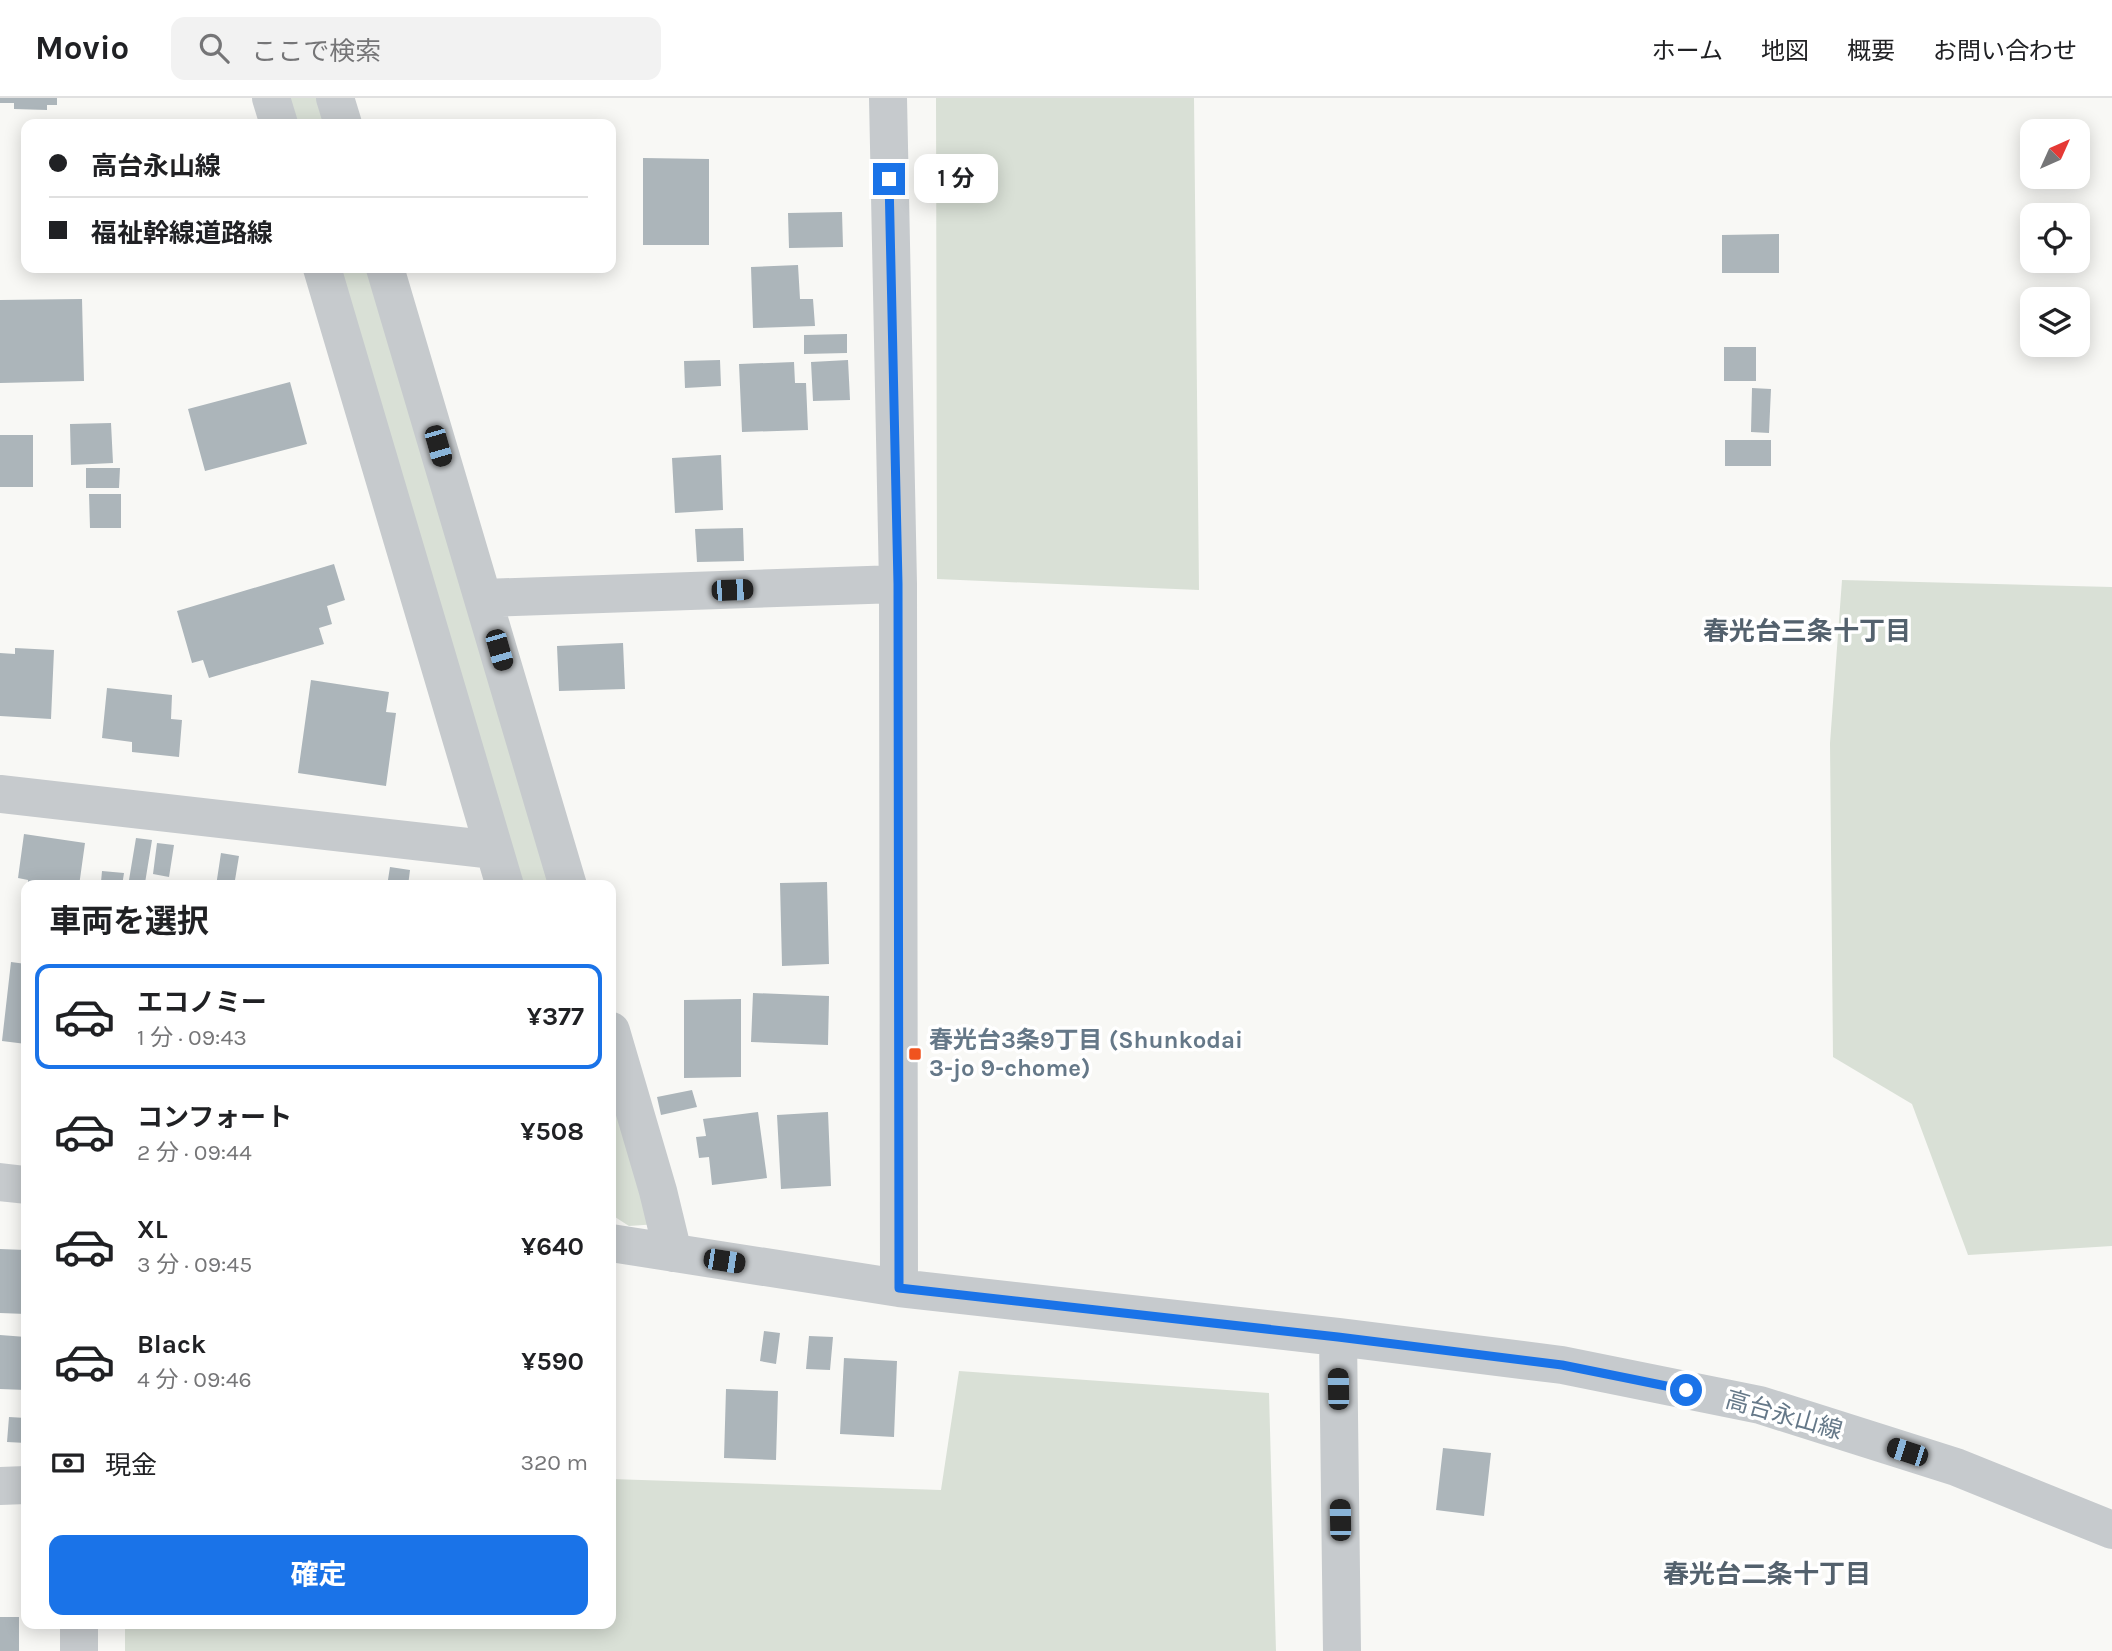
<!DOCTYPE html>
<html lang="ja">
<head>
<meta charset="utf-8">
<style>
	:root { --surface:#fff; --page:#f2f2f2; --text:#202124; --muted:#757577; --line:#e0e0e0; --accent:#1a73e8 }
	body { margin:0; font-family:Karla,"Noto Sans JP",sans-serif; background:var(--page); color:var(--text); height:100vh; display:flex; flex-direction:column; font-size:26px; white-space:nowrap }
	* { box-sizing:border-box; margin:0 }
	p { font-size:23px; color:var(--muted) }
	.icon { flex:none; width:38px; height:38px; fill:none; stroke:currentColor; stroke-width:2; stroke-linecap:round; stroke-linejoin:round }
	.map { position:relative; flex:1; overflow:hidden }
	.panel { position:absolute; left:21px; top:782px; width:595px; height:749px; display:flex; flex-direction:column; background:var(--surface); border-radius:14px; box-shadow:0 4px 18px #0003 }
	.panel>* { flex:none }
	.banner { position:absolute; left:21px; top:21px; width:595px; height:154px; border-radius:14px; box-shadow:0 4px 18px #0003; display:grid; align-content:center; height:154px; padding:0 28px; background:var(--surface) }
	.needle { width:46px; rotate:45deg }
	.tools { position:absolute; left:2020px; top:21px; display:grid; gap:14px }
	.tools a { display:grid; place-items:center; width:70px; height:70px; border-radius:14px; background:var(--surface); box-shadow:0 4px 18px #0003; font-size:35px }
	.end { position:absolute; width:32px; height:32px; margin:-16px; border:9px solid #1a73e8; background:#fff; box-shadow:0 0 0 4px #fff }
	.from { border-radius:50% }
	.bubble { position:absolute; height:49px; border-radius:14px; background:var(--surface); box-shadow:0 4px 18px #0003; font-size:23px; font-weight:700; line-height:49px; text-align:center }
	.car { position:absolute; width:21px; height:42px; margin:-21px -10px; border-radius:9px; box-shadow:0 0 5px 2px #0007; background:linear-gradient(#222 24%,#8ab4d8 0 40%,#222 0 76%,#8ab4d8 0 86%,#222 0) }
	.banner b { display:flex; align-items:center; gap:24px; height:66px; font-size:26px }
	.banner b+b { border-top:2px solid var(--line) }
	.banner i { width:18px; height:18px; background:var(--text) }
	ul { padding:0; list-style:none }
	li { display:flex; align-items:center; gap:21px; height:105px; margin:0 14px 10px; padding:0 14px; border:4px solid transparent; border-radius:14px }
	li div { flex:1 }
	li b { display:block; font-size:26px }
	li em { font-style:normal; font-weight:700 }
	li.active { border-color:var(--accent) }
	li>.icon { width:63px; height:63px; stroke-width:1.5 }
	h2 { padding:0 28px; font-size:32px; line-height:84px }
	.pay { display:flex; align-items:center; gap:18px; height:77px; padding:0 28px; font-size:26px }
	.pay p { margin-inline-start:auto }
	.button { display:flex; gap:14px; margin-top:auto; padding:14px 28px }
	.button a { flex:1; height:80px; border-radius:14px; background:var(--accent); color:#fff; font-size:28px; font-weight:700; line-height:80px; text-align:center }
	header { display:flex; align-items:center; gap:42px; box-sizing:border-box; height:98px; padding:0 35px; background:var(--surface); border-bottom:2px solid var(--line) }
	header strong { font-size:33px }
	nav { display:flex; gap:38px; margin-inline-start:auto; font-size:24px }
	.search { width:490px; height:63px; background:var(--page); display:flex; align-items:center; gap:18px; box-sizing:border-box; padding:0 24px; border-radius:14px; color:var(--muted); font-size:26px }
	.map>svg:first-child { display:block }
	.green { fill:#d9e0d6 }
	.building { fill:#acb5ba }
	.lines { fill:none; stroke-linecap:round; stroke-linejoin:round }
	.minor { stroke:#c6cacd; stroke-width:38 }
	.route { stroke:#1a73e8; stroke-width:9 }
	.poi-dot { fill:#f0531e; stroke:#fff; stroke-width:2.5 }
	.labels { text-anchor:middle; stroke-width:7; stroke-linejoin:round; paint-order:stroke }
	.poi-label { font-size:24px; font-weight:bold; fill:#657888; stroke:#fff; text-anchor:start }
	.street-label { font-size:24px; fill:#657888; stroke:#fff }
	.neighbourhood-label { font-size:26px; font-weight:bold; fill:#53616d; stroke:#fff }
</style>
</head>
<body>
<header>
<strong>Movio</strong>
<div class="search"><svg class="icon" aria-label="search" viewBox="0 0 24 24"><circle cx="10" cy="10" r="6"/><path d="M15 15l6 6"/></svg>ここで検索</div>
<nav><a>ホーム</a><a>地図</a><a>概要</a><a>お問い合わせ</a></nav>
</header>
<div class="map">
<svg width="2112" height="1553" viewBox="0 0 2112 1553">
	<rect width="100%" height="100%" fill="#f8f8f5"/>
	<path class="green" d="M290 0H336L343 26H298Z
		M936 0H1194L1199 492 937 481Z
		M339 170H386L568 787H519Z
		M1842 482 2112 489V1148L1968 1157 1912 1006 1833 959 1830 645Z
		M611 933 658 1126 629 1128 615 1119 611 1103Z
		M959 1273 1269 1295 1276 1553H125V1526H611V1381L941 1392Z"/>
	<path class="building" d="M0 0H57V7H47V12L14 11V5H0Z
		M643 60 709 61V147H643Z
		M842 114 843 149 789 150 788 115Z
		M1779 136V175H1722V137Z
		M798 167 800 201H813L815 228 753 230 751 169Z
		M82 201 84 283 0 285V202Z
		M847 236V255L804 256V237Z
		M1724 249H1756V283H1724Z
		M720 262 721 288 685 290 684 263Z
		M848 262 850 302 813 303 811 264Z
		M794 264 795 285H806L808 332 742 334 739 266Z
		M290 284 307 346 205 373 188 311Z
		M1752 290 1771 291 1769 335 1751 334Z
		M111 325 113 365 71 367 70 326Z
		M0 337H33V389H0Z
		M1725 342H1771V368H1725Z
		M721 357 723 412 675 415 672 360Z
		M86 370H120L119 390H86Z
		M89 396H121V430H90Z
		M743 430 744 463 697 464 695 431Z
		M334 466 345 502 327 508 332 526 319 530 324 546 209 580 203 562 192 565 177 513Z
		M623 545 625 591 559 593 557 548Z
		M15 550 54 552 51 621 0 618V555L15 556Z
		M311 582 389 594 386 614 396 615 386 688 298 675Z
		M107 590 172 597 171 621 182 622 179 659 132 654V644L102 640Z
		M24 736 85 745 79 788H28V782L18 780Z
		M136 740 152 742 145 785 129 782Z
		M157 745 174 747 169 779 153 776Z
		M221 755 239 758 234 788H216Z
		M390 769 410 772 408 788H387Z
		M102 773 124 775 122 788H88V782L101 784Z
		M827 784 829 866 782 868 780 785Z
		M11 864 26 866V946L2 943Z
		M753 895 829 898 828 947 751 944Z
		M741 901V979L684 980V902Z
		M692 992 697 1009 661 1017 657 999Z
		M758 1014 767 1080 712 1087 709 1059 699 1060 696 1039 706 1038 703 1021Z
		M828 1014 831 1088 781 1091 777 1017Z
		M0 1151 26 1152V1216L0 1215Z
		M764 1233 780 1235 776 1266 760 1263Z
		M0 1237 26 1239V1292L0 1291Z
		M809 1238 833 1239 830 1272 806 1271Z
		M844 1260 897 1263 894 1339 840 1336Z
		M726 1291 778 1293 776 1362 724 1360Z
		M9 1319 26 1320V1345L7 1344Z
		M1443 1350 1491 1355 1484 1418 1436 1412Z
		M0 1519H19V1553H0Z"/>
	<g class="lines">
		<path class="minor" d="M271 0 279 26
			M335 0 343 26
			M888 0 898 486 899 1190
			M322 170 505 788
			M385 170 568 788
			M484 500 898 486
			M0 696 494 752
			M611 933 658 1093 673 1155
			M0 1084 26 1087
			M611 1145 899 1190 1338 1239 1562 1267 1760 1307 1956 1369 2112 1432
			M1338 1239 1342 1553
			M0 1388 26 1387
			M79 1526V1553"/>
	</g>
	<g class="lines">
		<path class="route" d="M889 81 898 486 899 1190 1338 1239 1562 1267 1686 1292"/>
	</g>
	<rect class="poi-dot" x="908" y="949" width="14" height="14" rx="3.5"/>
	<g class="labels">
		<g class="poi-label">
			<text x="929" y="950">春光台3条9丁目 (Shunkodai<tspan x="929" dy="28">3-jo 9-chome)</tspan></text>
		</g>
		<g class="street-label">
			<text transform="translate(1784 1317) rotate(16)" y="8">高台永山線</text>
		</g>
		<g class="neighbourhood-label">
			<text x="1807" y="542">春光台三条十丁目</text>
			<text x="1767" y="1485">春光台二条十丁目</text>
		</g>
	</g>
</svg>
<div class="tools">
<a><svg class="needle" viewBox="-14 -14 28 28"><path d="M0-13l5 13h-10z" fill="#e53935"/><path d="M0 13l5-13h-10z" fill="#757577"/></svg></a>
<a><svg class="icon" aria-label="locate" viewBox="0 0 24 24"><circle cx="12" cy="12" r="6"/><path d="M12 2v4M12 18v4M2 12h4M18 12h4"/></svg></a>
<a><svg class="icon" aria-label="layers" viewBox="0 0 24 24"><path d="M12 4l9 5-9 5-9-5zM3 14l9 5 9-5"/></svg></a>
</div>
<i class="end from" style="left:1686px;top:1292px"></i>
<i class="end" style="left:889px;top:81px"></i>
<div class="bubble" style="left:914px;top:56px;width:84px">1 分</div>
<i class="car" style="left:438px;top:348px;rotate:164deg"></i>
<i class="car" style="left:732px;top:492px;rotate:88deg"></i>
<i class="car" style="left:499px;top:552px;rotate:164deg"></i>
<i class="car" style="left:724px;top:1163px;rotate:99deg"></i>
<i class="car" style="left:1338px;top:1291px;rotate:359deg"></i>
<i class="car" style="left:1907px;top:1354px;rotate:288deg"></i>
<i class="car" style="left:1340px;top:1422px;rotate:359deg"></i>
<div class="banner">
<b><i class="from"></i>高台永山線</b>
<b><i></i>福祉幹線道路線</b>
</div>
<section class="panel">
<h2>車両を選択</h2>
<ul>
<li class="active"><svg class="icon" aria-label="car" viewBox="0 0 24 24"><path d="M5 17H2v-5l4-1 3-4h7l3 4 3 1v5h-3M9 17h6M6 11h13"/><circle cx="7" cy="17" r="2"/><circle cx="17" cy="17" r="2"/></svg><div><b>エコノミー</b><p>1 分 · 09:43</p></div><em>¥377</em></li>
<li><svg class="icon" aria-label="car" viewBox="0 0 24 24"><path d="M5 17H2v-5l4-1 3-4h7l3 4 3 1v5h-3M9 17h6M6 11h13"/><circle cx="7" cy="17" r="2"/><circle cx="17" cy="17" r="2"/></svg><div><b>コンフォート</b><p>2 分 · 09:44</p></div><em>¥508</em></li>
<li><svg class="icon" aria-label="car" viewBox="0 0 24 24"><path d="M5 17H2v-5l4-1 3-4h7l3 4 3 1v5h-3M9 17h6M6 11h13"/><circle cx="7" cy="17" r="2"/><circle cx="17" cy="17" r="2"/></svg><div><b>XL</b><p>3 分 · 09:45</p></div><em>¥640</em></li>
<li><svg class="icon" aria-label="car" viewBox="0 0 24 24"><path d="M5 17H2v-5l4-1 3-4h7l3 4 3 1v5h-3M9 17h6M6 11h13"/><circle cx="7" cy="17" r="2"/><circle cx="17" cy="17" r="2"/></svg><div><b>Black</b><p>4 分 · 09:46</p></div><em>¥590</em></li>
</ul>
<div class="pay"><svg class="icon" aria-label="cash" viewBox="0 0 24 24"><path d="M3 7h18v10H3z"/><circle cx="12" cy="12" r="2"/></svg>現金<p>320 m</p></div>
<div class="button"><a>確定</a></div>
</section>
</div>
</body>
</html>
